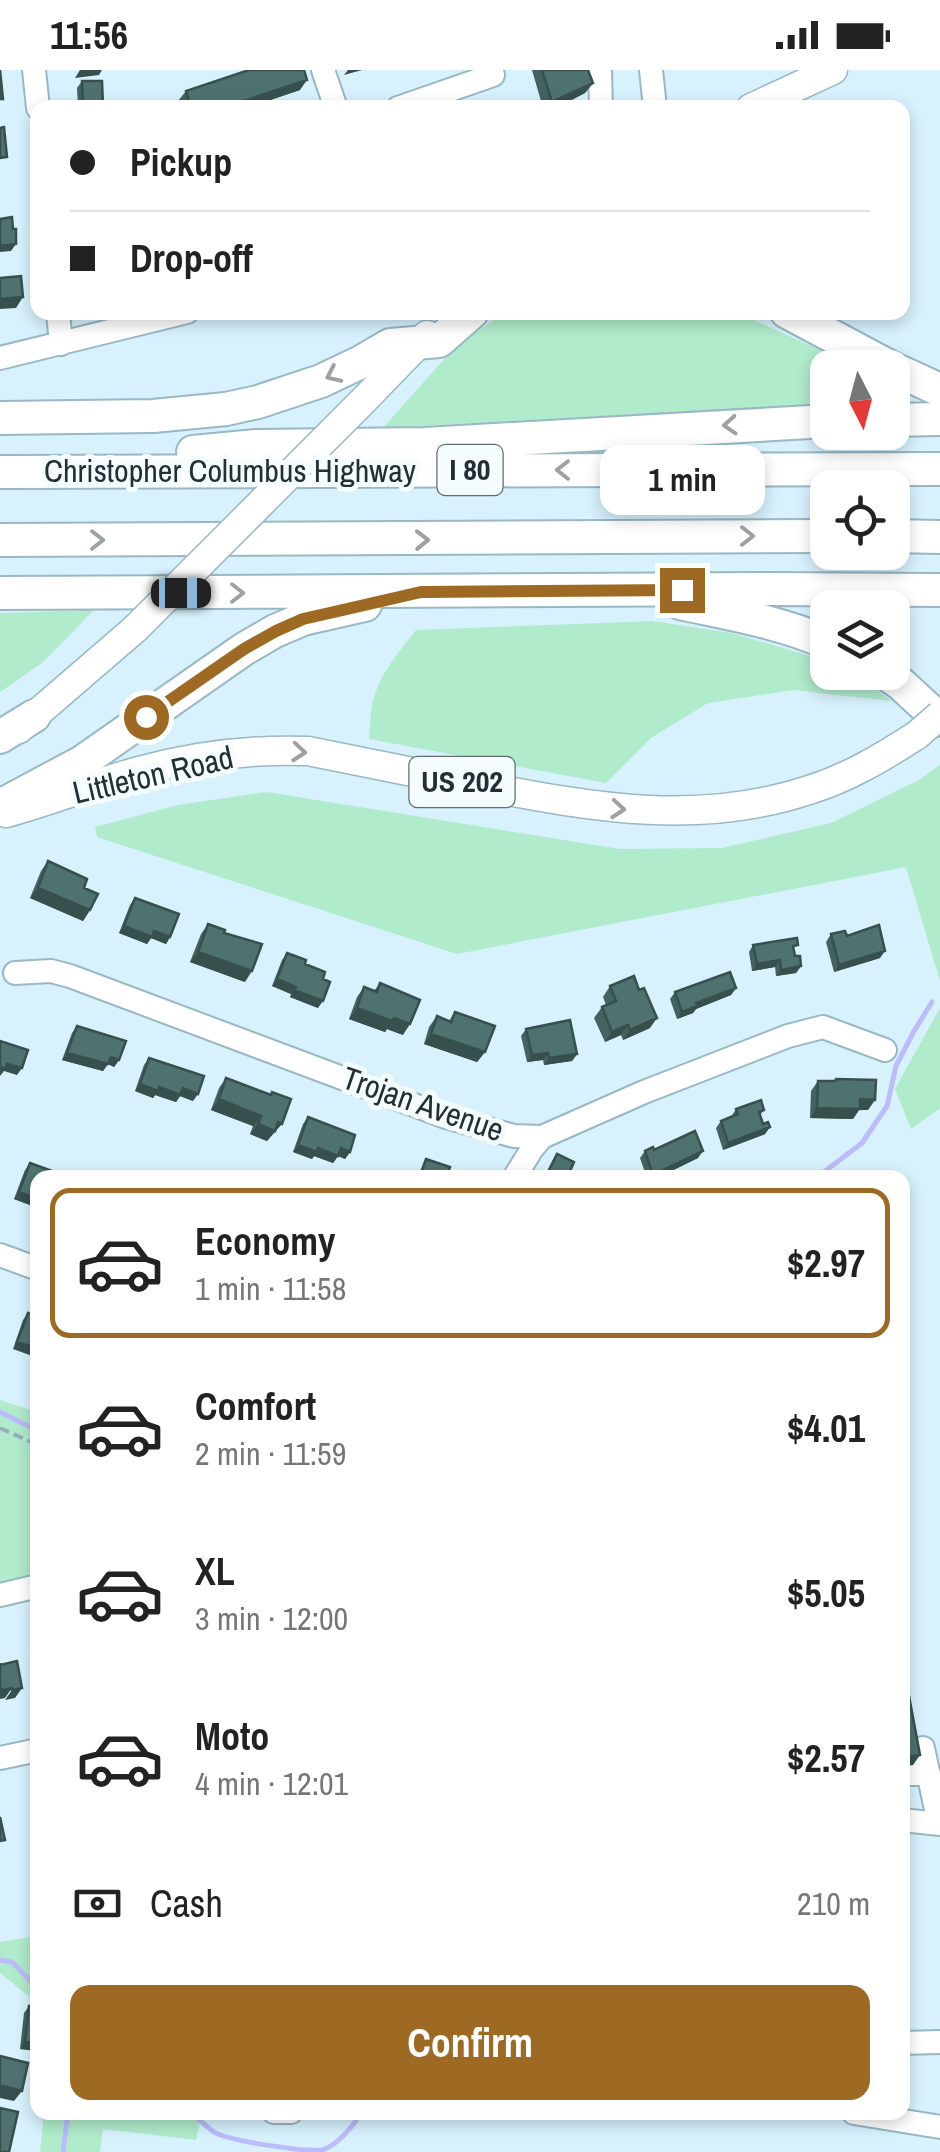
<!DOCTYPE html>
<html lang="en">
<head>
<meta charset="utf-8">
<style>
	:root { --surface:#fff; --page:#f6f6f6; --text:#222; --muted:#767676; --line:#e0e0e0; --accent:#9e6922 }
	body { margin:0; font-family:"Archivo Narrow",sans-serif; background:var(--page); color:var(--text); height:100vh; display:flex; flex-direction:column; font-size:38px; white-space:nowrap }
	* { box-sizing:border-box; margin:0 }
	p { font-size:32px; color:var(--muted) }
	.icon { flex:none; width:55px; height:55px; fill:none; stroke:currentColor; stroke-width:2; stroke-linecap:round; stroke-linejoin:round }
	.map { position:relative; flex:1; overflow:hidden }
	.side { position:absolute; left:30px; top:1100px; width:880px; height:950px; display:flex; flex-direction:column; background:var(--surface); border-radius:20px; box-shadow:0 5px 15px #0003 }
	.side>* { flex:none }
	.top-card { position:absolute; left:30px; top:30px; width:880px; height:220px; border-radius:20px; box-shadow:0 5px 15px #0003; display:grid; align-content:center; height:220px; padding:0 40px; background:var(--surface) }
	.needle { width:65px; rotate:174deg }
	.fabs { position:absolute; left:810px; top:280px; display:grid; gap:20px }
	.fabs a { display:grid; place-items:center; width:100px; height:100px; border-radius:20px; background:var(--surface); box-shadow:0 5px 15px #0003; font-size:50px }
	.end { position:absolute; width:45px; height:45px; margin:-22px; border:12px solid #9e6922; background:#fff; box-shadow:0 0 0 5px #fff }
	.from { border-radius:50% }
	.bubble { position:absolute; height:70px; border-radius:20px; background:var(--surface); box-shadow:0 5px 15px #0003; font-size:32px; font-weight:800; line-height:70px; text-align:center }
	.car { position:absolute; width:30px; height:60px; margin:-30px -15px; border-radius:12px; box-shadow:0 0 8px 2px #0007; background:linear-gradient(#222 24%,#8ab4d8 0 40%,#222 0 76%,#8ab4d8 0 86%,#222 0) }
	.top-card b { display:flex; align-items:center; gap:35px; height:95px; font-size:38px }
	.top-card b+b { border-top:2px solid var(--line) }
	.top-card i { width:25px; height:25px; background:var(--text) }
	ul { padding:18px 0 0; list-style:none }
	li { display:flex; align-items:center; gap:30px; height:150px; margin:0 20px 15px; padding:0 20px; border:5px solid transparent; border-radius:20px }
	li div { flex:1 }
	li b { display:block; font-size:38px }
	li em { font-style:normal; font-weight:800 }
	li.current { border-color:var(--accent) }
	li>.icon { width:90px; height:90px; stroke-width:1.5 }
	.pay { display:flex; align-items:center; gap:25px; height:110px; padding:0 40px; font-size:38px }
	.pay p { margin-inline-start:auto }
	.primary-button { display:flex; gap:20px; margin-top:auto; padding:20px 40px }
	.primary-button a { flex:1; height:115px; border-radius:20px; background:var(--accent); color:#fff; font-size:40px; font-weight:800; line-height:115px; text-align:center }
	.status { display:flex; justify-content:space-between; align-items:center; height:70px; padding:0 50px; background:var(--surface); direction:ltr }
	.status svg { height:28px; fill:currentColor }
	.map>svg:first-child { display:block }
	.green { fill:#b0ebcb }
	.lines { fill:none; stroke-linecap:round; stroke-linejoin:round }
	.stream { stroke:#bbbbfd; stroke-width:5 }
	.minor-casing { stroke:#97b8c4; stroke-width:26 }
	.major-casing { stroke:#97b8c4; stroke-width:31 }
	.highway-casing { stroke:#97b8c4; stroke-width:36 }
	.path { stroke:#99afb8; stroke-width:4; stroke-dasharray:10 5; stroke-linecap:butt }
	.minor { stroke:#fff; stroke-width:22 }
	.major { stroke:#fff; stroke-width:28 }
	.highway { stroke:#fff; stroke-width:32 }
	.major-bridge-casing { stroke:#97b8c4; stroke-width:31; stroke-linecap:butt }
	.major-bridge { stroke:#fff; stroke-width:28 }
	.wall { fill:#446260 }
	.shaded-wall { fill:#37504e }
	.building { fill:#4f7270; stroke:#37504e; stroke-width:2.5 }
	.oneway { stroke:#9ca1a4 }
	.route { stroke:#9e6922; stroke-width:12 }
	.labels { text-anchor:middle; stroke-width:10; stroke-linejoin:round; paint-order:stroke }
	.shield { fill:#f5fcfe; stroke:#616c71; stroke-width:2.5 }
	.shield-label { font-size:30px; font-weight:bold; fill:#222f34 }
	.street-label { font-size:32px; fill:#222f34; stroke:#f5fcfe }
</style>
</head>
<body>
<div class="status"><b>11:56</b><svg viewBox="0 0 49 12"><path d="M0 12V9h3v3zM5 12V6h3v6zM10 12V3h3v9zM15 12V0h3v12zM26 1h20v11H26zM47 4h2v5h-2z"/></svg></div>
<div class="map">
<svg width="940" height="2082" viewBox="0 0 940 2082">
	<rect width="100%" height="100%" fill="#d7f2fd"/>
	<path class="green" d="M504 243H738L818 279 848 297 828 298 827 334 383 358 455 277Z
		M94 540 42 593 0 622V543Z
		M652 551 732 563 817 588 827 593 828 602C859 602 867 613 891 631L794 620 708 633 651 668 606 713 369 669C370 658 370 647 372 636 377 607 398 583 416 560Z
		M940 695V911L906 797 457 884 97 767 95 757 178 735 267 722 620 779 722 778 831 753 919 710Z
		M940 938V1038L911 1059 895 1019Z
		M0 1330 38 1342 37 1530 0 1537Z
		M37 1866H38L37 1933 0 1903V1872Z
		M44 2043V2042L202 2043 196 2070 103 2059 100 2082H40Z"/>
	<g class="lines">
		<path class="stream" d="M816 1108 862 1073 887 1036 896 996 914 961 932 932
			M0 1342 38 1361
			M0 1890 12 1892 38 1919
			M189 2042C200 2049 205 2056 214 2062 228 2071 306 2082 322 2080 337 2076 354 2055 362 2042
			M63 2082 68 2042"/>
		<defs>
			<path id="minor" d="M34 0 38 38
				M323 0 336 38
				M600 0 601 38
				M651 0 655 38
				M398 38 493 5
				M58 242 61 274
				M0 288 187 242
				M15 903 51 901 70 906 446 1047 514 1066 542 1067 644 1022 788 966 823 957 885 980
				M514 1108 532 1079 542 1067
				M0 1185 38 1199
				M0 1525 38 1516
				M923 1678 939 1754
				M0 1688 38 1680
				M902 1704H929
				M902 1750 940 1754
				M902 1973 940 1972
				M274 2042H291
				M854 2043 940 2057"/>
			<path id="major" d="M751 38 833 0
				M364 330 427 265
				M19 659 135 559
				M6 743C51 731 94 713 139 701 194 686 251 679 308 681 368 693 427 705 487 717 596 738 700 756 809 720 848 708 883 687 917 665"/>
			<path id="highway" d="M787 242 892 298
				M892 298 940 320
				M0 348 153 346 226 339 258 332 321 311 359 293 390 275 439 271 472 242
				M892 350 940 349
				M193 382 256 376 425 374 828 351
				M0 402 940 399
				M892 466 940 467
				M0 470 828 466
				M0 523 765 519 940 520
				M680 533C730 544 780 552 828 573
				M884 602 901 614 940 650
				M0 667 34 646
				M0 736 82 692 244 579 275 561 303 549 365 535"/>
		</defs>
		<use href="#minor" class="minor-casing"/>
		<use href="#major" class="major-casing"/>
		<use href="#highway" class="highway-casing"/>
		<path class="path" d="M0 1358 38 1375"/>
		<use href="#minor" class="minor"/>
		<use href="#major" class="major"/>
		<use href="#highway" class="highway"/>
		<defs>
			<path id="major-bridge" d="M135 559 364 330
				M917 665 940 645"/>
		</defs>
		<use href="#major-bridge" class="major-bridge-casing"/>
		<use href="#major-bridge" class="major-bridge"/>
	</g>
	<path class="wall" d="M532 0H588L593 13 585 23 556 38H543Z
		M82 11 103 36 102 38H78L77 18Z
		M300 20 247 38H180L178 31 186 21Z
		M48 791 67 801 84 818 90 840 83 851 30 828 41 801Z
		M135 828 170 867 166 874 151 868 147 874 119 863 130 835Z
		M208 854 224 863 245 912 190 892 201 864Z
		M831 864 880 888 834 902 826 872Z
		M753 875 794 881 795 886 801 896 796 903 776 906 775 897 752 901 749 882Z
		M287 883 305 894 318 938 290 927 291 924 272 916 282 890Z
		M380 913 403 965 387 959 385 962 349 949 357 927 364 917 374 921Z
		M610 916 650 958 623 970 621 965 605 972 594 948 602 937 606 935 603 927Z
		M736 918 731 925 696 939 693 943 677 949 670 929 675 922Z
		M455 942 485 982 477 992 424 974 429 957 437 946 449 951Z
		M77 956 119 990 114 997 108 994 103 1001 62 990 72 963Z
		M526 959 577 984 572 991 544 995 543 990 527 992 521 966Z
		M149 988 193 1031 180 1026 176 1032 155 1025 153 1028 135 1021 144 995Z
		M226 1008 275 1064 273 1063 267 1071 250 1064 253 1056 211 1040 219 1018Z
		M836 1009 868 1040H859L853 1049 810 1048 811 1021 818 1011H834Z
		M736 1039 764 1040 760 1045 763 1054 770 1057 765 1064 723 1080 716 1058 721 1051 731 1047Z
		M308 1047 350 1082 345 1089 338 1086 333 1093 314 1086 312 1089 293 1082 303 1054Z
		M654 1080 698 1088 657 1108H647L640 1088 645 1081Z
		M557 1084 567 1108H556L547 1103Z
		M30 1093 38 1108V1138L14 1129 25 1100Z
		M28 1243 38 1247 13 1279 23 1250Z
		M38 1728V1763H36L30 1736 35 1729Z
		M29 1936 38 1981 20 1979 24 1943Z"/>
	<path class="shaded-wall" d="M80 0H102L99 5 75 8Z
		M348 0H362L344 5Z
		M307 10 300 20 247 38H223Z
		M593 13 585 23 556 38H549L552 32Z
		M16 174 11 181 0 182V176Z
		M23 227 16 238 0 239V229Z
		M38 818 90 840 83 851 30 828Z
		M124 856 154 861 170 867 166 874 151 868 147 874 119 863Z
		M885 881 880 888 834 902 839 895Z
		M198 882 252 901 245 912 190 892Z
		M780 890 775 897 752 901 757 894Z
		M801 896 796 903 776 906 781 900Z
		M277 909 296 917 291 924 272 916Z
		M736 918 731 925 696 939 693 943 677 949 682 942 696 933Z
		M294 920 323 931 318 938 290 927Z
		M357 938 394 948 410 954 403 965 387 959 385 962 349 949Z
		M657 948 650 958 623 970 630 960Z
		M628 955 621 965 605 972 612 962Z
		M431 964 485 982 477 992 424 974Z
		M67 983 111 987 119 990 114 997 108 994 103 1001 62 990Z
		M548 983 543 990 527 992 532 985Z
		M577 984 572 991 544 995 549 988Z
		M7 994 22 998 17 1005 4 1001 0 1006V997Z
		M140 1014 183 1018 198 1024 193 1031 180 1026 176 1032 155 1025 153 1028 135 1021Z
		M219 1029 261 1046 253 1056 211 1040Z
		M860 1029 875 1030 868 1040H859L853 1049 810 1048 817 1038Z
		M278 1052 282 1054 267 1071 250 1064 258 1054Z
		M770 1057 765 1064 723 1080 728 1073Z
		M298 1075 318 1078H341L350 1082 345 1089 338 1086 333 1093 314 1086 312 1089 293 1082Z
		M703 1081 698 1088 657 1108H651L653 1105Z
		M19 1122 38 1129V1138L14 1129Z
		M17 1272 38 1279V1288L13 1279Z
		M12 1618 5 1628 0 1629V1620Z
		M22 1618 15 1628 5 1630 12 1620Z
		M920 1685 913 1695 902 1697 903 1688Z
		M25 1972 38 1973V1981L20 1979Z
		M0 2015 22 2021 14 2031 0 2028Z"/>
	<path class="building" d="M0 0 3 29H0Z
		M249 0H304L307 10 223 38H191L186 21Z
		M542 0H588L593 13 552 32Z
		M82 11H102L103 36H83Z
		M4 57 7 87 0 88V58Z
		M12 147 13 159H16V174L0 176V149Z
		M21 206 23 227 0 229V208Z
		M48 791 87 809 84 818 98 824 90 840 38 818Z
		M135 828 179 844 170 867 154 861 152 867 124 856Z
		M208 854 225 860 224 863 262 874 252 901 198 882Z
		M879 855 885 881 839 895 831 864 845 861 847 866Z
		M797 868 798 875 793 876 795 886H800L801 896 781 900 780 890 757 894 753 875Z
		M287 883 306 890 305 894 325 902 323 909 330 912 323 931 294 920 296 917 277 909Z
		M730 902 736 918 696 933 697 936 682 942 675 922Z
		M634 906 639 920 644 918 657 948 630 960 628 955 612 962 602 937 616 931 610 916Z
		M380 913 420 930 410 954 394 948 392 951 357 938 364 917 377 922Z
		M455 942 495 956 485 982 431 964 437 946 451 952Z
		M570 950 577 984 549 988 548 983 532 985 526 959Z
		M77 956 126 971 119 990 111 987 108 994 67 983Z
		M0 971 28 980 22 998 7 994 5 999 0 997Z
		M149 988 204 1006 198 1024 183 1018 180 1025 159 1017 158 1021 140 1014Z
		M226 1008 271 1025 272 1022 291 1029 282 1054 278 1052 275 1061 258 1054 261 1046 219 1029Z
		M836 1009 876 1010 875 1030 860 1029V1039L817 1038 818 1011H835Z
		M761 1030 764 1040 759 1042 763 1054 768 1052 770 1057 728 1073 721 1051 738 1044 736 1039Z
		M308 1047 355 1065 350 1082 341 1078 338 1086 318 1078 317 1082 298 1075Z
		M695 1061 703 1081 653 1105 645 1081 653 1077 654 1080Z
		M557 1084 574 1092 567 1108 549 1100Z
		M426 1089 450 1097 446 1108H419Z
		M30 1093 71 1108H38V1129L19 1122Z
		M606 1102 609 1108H594Z
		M623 1102 626 1108H609Z
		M28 1243 38 1247V1279L17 1272Z
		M17 1591 22 1618 12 1620V1618L0 1620V1593V1595Z
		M908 1621 920 1685 903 1688 902 1622Z
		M0 1747 5 1770 0 1771Z
		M902 1831H906L908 1924H902Z
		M29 1936 38 1937V1973L25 1972Z
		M0 1986 28 1993 22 2021 0 2015Z
		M0 2038 18 2042 9 2082H0Z"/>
	<defs><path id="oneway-chevron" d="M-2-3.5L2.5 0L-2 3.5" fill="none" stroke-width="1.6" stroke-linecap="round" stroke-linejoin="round" transform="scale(2.5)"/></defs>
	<g class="oneway">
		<use href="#oneway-chevron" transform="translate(333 305) rotate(155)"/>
		<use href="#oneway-chevron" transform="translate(730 355) rotate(176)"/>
		<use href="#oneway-chevron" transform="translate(563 400) rotate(180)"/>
		<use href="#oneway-chevron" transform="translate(747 466)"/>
		<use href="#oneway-chevron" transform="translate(97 470)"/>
		<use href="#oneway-chevron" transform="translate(422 470) rotate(-1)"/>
		<use href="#oneway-chevron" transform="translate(237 523)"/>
		<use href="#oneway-chevron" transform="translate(299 682) rotate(5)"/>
		<use href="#oneway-chevron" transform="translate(618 739) rotate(5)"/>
	</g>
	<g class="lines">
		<path class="route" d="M146 647 244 579 276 561 303 549 334 542 421 522 682 520"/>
	</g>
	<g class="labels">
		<g class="shield">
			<rect x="437.5" y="375" width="65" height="50" rx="8"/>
			<rect x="409.5" y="687" width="105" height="50" rx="8"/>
		</g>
		<g class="shield-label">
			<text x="470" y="410">I 80</text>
			<text x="462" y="722">US 202</text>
		</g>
		<g class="street-label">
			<text x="230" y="412">Christopher Columbus Highway</text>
			<text transform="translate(153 705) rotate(-13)" y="11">Littleton Road</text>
			<text transform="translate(423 1034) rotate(19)" y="11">Trojan Avenue</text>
		</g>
	</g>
</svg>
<div class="fabs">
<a><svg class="needle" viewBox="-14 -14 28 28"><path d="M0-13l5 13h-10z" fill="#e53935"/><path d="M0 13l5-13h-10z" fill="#767676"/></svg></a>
<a><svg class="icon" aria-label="locate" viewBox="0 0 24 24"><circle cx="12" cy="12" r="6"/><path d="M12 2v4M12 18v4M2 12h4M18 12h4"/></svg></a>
<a><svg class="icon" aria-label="layers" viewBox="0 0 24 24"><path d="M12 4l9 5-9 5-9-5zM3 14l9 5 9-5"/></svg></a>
</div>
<i class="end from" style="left:146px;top:647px"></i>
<i class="end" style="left:682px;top:520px"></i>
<div class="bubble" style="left:600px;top:375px;width:165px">1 min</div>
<i class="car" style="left:181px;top:523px;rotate:90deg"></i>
<div class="top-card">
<b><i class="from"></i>Pickup</b>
<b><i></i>Drop-off</b>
</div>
<section class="side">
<ul>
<li class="current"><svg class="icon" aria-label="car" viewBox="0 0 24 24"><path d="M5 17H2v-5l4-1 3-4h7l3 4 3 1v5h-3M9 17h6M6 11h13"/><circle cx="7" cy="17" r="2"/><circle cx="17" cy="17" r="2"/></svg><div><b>Economy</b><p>1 min · 11:58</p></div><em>$2.97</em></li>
<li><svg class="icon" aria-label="car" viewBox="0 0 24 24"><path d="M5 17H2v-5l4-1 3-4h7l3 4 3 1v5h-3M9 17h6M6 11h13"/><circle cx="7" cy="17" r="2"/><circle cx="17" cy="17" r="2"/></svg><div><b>Comfort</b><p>2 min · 11:59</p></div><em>$4.01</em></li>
<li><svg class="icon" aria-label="car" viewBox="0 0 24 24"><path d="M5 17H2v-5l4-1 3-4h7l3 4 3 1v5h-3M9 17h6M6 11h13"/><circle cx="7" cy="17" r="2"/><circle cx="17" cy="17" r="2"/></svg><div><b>XL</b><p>3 min · 12:00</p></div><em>$5.05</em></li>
<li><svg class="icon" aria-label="car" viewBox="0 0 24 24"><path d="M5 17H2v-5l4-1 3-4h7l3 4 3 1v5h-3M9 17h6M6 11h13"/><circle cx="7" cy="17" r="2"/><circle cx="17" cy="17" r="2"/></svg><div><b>Moto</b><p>4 min · 12:01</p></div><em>$2.57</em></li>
</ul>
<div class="pay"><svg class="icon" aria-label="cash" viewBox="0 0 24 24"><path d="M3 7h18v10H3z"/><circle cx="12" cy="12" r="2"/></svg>Cash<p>210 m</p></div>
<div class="primary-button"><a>Confirm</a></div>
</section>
</div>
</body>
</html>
